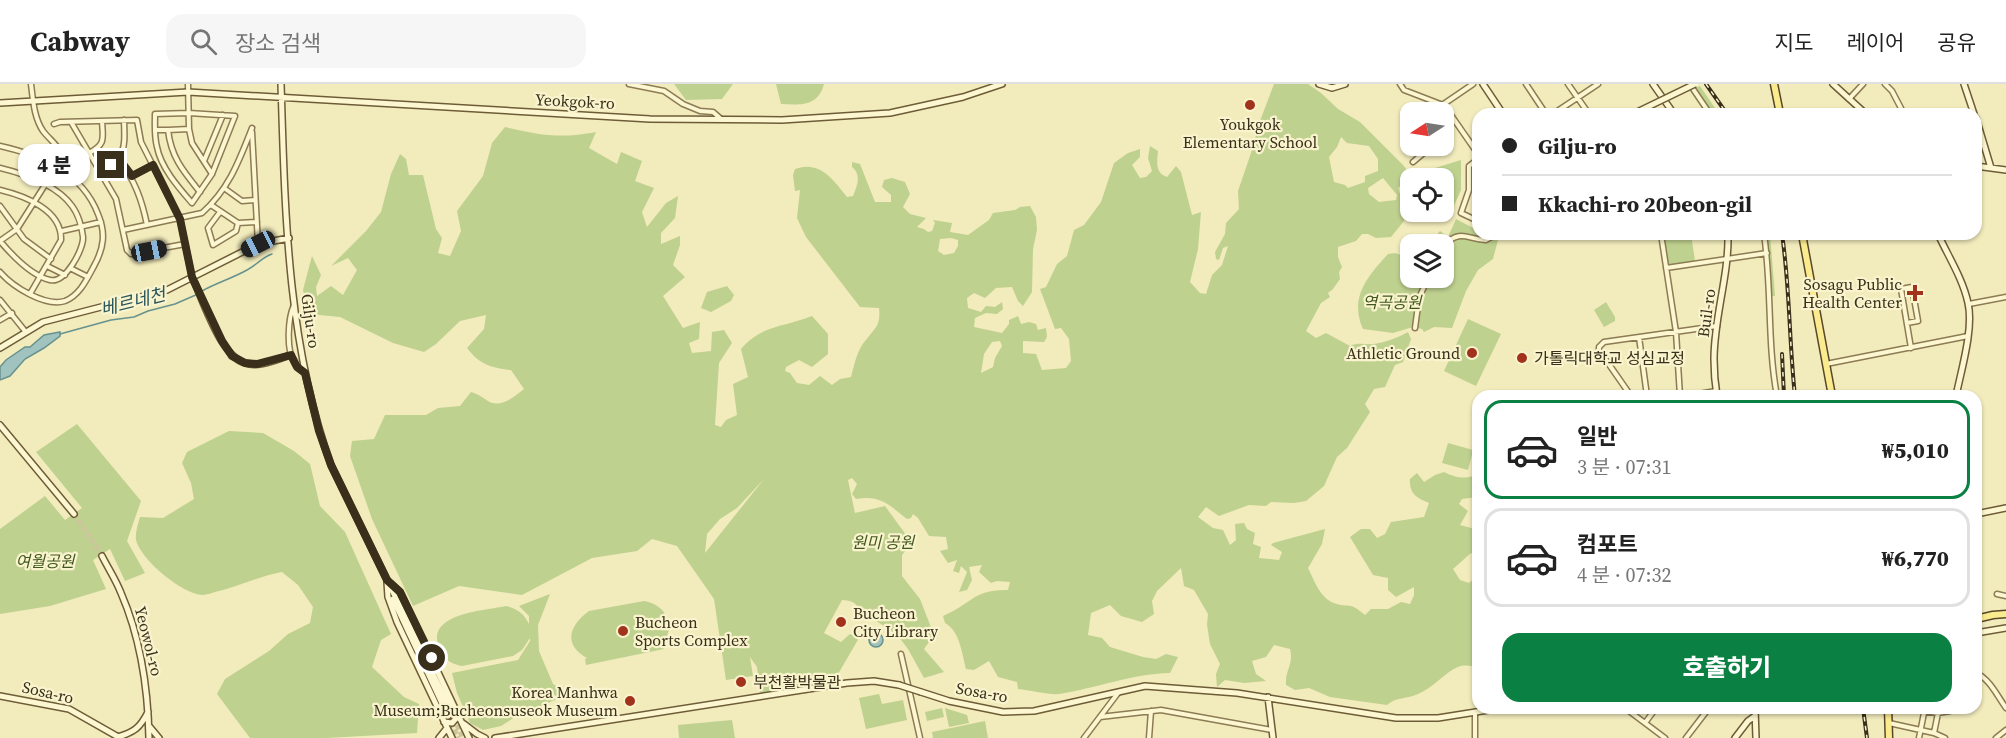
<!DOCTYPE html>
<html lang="ko">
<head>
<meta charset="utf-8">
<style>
	:root { --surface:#fff; --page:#f6f6f6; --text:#222; --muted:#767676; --line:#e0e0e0; --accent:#0b8043 }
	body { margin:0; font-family:"Source Serif 4","Noto Sans KR",serif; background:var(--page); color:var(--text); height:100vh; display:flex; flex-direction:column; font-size:22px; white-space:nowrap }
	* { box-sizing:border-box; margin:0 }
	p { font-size:20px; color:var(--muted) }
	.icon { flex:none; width:33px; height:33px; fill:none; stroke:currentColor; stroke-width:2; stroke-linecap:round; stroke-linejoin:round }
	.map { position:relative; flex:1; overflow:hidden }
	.side { position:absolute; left:1472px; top:306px; width:510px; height:324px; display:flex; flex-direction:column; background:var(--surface); border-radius:18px; box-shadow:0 2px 4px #0004 }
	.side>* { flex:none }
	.top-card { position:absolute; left:1472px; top:24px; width:510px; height:132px; border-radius:18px; box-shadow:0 2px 4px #0004; display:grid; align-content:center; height:132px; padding:0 30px; background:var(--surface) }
	.needle { width:39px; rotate:258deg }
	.tools { position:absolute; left:1400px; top:18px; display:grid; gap:12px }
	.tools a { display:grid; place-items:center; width:54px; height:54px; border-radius:12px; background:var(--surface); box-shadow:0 2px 4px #0004; font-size:30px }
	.end { position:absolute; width:27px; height:27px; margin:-14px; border:8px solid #392f1a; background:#fff; box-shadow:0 0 0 3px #fff }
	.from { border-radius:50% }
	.bubble { position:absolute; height:42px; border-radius:18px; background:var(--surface); box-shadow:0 2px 4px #0004; font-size:20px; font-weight:800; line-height:42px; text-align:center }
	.car { position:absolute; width:18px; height:36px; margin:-18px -9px; border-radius:8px; box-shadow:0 0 4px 2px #0007; background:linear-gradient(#222 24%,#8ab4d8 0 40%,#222 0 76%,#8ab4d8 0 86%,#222 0) }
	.top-card b { display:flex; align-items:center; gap:21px; height:57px; font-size:22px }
	.top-card b+b { border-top:2px solid var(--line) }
	.top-card i { width:15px; height:15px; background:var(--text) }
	ul { padding:10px 0 0; list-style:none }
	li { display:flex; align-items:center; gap:18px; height:99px; margin:0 12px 9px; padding:0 18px; border:3px solid var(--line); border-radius:18px }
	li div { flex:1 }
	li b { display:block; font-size:22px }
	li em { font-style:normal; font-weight:800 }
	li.active { border-color:var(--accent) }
	li>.icon { width:54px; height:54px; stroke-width:1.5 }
	.button { display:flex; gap:12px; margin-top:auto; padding:12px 30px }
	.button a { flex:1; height:69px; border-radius:18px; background:var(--accent); color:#fff; font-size:24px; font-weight:800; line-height:69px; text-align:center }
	header { display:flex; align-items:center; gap:36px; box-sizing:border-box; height:84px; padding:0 30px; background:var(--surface); border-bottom:2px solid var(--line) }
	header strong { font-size:28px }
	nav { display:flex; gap:33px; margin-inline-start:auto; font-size:21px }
	.search { width:420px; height:54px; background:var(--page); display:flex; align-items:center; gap:15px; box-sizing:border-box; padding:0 21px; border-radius:18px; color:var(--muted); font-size:22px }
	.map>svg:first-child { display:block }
	.green { fill:#bfd18f; fill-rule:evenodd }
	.water { fill:#a1c3bf; stroke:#67928e; stroke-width:1.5 }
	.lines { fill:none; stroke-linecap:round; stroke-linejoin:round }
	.stream { stroke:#67928e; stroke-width:1.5 }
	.secondary-tunnel { stroke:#cdc59c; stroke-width:5; stroke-dasharray:5 2.5; stroke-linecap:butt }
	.street-casing { stroke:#8c7b54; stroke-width:7 }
	.secondary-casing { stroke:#6d5c37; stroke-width:8 }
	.primary-casing { stroke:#594729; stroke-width:9 }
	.street { stroke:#fcf7d0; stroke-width:4 }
	.secondary { stroke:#fcf7d0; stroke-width:5 }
	.primary { stroke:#fbeb8f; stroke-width:6 }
	.rail-casing { stroke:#392f1a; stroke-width:4 }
	.rail { stroke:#f9f4cd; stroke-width:1.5; stroke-dasharray:4.5; stroke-linecap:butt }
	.secondary-bridge-casing { stroke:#6d5c37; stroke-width:8; stroke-linecap:butt }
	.secondary-bridge { stroke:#fcf7d0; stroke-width:5 }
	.route { stroke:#392f1a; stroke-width:8 }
	.poi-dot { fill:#a1331d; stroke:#f9f4cd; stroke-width:2 }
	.labels { text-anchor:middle; stroke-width:4.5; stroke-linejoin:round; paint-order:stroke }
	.street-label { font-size:16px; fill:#392f1a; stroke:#f9f4cd }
	.poi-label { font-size:16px; fill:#392f1a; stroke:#f9f4cd; text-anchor:start }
	.park-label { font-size:16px; font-style:italic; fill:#40581f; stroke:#f9f4cd }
	.water-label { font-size:18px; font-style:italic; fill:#28565b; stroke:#f9f4cd }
</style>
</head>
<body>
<header>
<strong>Cabway</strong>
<div class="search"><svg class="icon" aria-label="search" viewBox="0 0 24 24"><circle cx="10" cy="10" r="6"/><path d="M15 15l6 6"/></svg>장소 검색</div>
<nav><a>지도</a><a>레이어</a><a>공유</a></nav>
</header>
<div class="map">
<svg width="2006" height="654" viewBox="0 0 2006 654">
	<rect width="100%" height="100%" fill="#f2ebbc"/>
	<path class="green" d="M674 0H733L722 15 686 16Z
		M776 0H824C818 23 800 21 781 20Z
		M1274 0H1308L1321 9 1338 25 1360 38 1404 82 1411 93 1398 104 1402 116 1404 137 1391 153 1376 154 1368 150H1362L1356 157 1338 163V173L1342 183 1339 188 1340 195 1333 205 1328 209 1330 213 1321 219 1306 247 1316 254 1326 249 1350 262C1358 258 1366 261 1374 260 1386 258 1397 254 1408 248L1411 255 1403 278 1395 281 1385 303 1374 305 1365 320 1370 328 1347 364 1337 373 1324 402 1306 417 1294 419 1271 418 1266 422 1249 421 1219 432 1206 423 1198 433 1213 444 1223 446 1230 461 1236 456 1235 440 1244 439 1247 445 1255 449 1253 460 1261 463 1259 474 1279 476 1282 468 1271 461 1273 459 1325 445 1322 460 1308 484C1314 496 1320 514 1334 519 1349 525 1348 516 1365 531L1371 525H1388L1401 518 1410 520 1414 511V503L1396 513 1388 506V494L1373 491 1350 453 1361 445H1370L1377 454 1385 450 1391 438 1424 433 1429 419C1417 414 1409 410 1410 395L1417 389 1424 398 1435 391 1444 388C1455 394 1466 396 1477 390V413L1462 415 1459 420 1468 427 1460 441 1475 445 1472 460 1477 462V473L1471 469 1453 485 1460 496 1469 499 1477 492V583C1471 582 1465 580 1458 583 1445 588 1433 604 1418 610 1408 615 1395 613 1387 621L1330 613 1309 604 1295 606 1286 601C1285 585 1294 581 1290 565L1274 561 1266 573 1252 577 1256 590 1266 597 1244 599 1225 596 1217 603 1216 590 1220 580 1210 560 1207 541 1208 530 1194 506 1184 502 1181 484 1157 507 1152 517 1154 530 1142 538 1121 532 1110 521 1091 529 1088 551 1102 554 1110 563 1143 573 1156 575 1166 570 1178 573 1170 589C1131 590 1097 604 1059 610 1050 611 1029 606 1018 605L1017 598 998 593 989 577 974 586 966 585C962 570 960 547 945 539L943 532C972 520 973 505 1008 506L1010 498 997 497 991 499 979 488 982 481 969 483 972 496 967 506 959 508 967 488 961 482 959 489 953 487 957 476 948 479 940 467 948 465 946 453 929 452 918 434 913 430 911 434 907 435C889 421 881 411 856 415L852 410 857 400 852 394 848 396 855 429 885 422 912 459 902 471V492L920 515 934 551 924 565 944 588 924 594 908 565 898 552 905 540 897 551 872 534 864 535C857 522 858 517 842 516L824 549 841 558 850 550 859 554 834 597 760 610 757 583 750 573 753 592 726 596 714 515 677 462 652 455 637 467 592 474 522 511 459 502 413 522 372 435 350 372 352 357 374 355 385 331H426L438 324 460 322 471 308C478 310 482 313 488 317 501 325 515 312 524 305L511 286C491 284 479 280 467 264L484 245 486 231 460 237 436 260 424 268 393 259 340 233 309 230 303 206 312 172 321 191 316 203 317 212 331 202 343 211 357 186 348 174 331 182 366 147 381 128 391 90 400 70 406 75 409 91H423L436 145 442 154 438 169 450 172 461 147 457 127 483 92 492 59 505 43C540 51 559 55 596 48L589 64 617 80 621 68 642 77 635 97 654 104 642 128 647 143 666 119 678 112 675 134 661 149V160L680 152V161L673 181 685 193 663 212 683 244 700 238 699 255 689 259 692 269 711 267 712 248 724 246 732 259 719 279 715 341 721 343 726 336 737 331 733 300 748 293 741 265C761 241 785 243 812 232L828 250V270L812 283 799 276 786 283 785 287 790 289 797 299 809 301 820 292 832 301 840 295 851 293C854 282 857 266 865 257 875 244 881 242 879 224L860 223 806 153 797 134 800 106 795 107 793 91 795 85C799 84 805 82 810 83 826 84 838 102 847 113L853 112C857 102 862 91 852 83V78L860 80 875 118H891V111L882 103 884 96 892 94 905 98 910 110 903 123 910 130 926 134 917 143 924 145 928 148 932 147 935 139 933 136 952 139 950 148 968 151 989 136 993 129 1015 126 1020 123 1030 122 1036 133 1037 146 1033 165 1032 208 1023 222 1018 217 1012 203 996 204 985 214 974 209 967 214 968 224 981 228 986 222 995 223 1002 218 1003 225 997 230 986 229 975 234 974 243 1002 249 1009 240V236L1018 232 1021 240 1029 238 1036 240 1038 246 1046 244 1047 253 1044 258 1023 257V269L1036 270 1042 286 1066 284 1071 277 1069 255 1061 244 1055 245 1040 205 1046 203 1057 180 1067 172 1074 146 1084 141 1101 118 1114 79 1128 69 1140 65V73L1132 81 1140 94 1146 93 1152 87 1148 74 1150 62 1158 67C1157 78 1155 89 1167 93L1176 82 1181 88 1192 131 1201 128 1198 165 1190 198 1200 209 1206 210 1212 191 1222 181 1228 162 1223 164 1219 176 1216 175 1215 168 1225 150 1226 139 1239 125 1238 107 1251 69 1260 37ZM1341 53 1347 59 1369 62 1378 75V87L1365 92V98L1348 104 1345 101 1334 98 1329 73 1337 63ZM1383 94 1397 111 1396 116 1379 118 1369 110 1368 104ZM951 154 958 156V162L954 169 944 171 938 167 940 155ZM1000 257 1002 262 995 274 993 283 981 289 984 270 992 258ZM764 395 705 469 707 450 720 435 737 424Z
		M1700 2 1719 30H1710L1693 5Z
		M1461 76V106L1453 124 1443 110V94H1432L1429 89 1435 87V84Z
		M1456 135 1477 146 1478 150H1487L1492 152C1471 160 1466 137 1441 160H1424V158L1429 153 1433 155 1440 147 1448 153Z
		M1663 150H1691L1695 177 1668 182Z
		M1764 150H1770L1775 212H1769Z
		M1467 153 1483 158 1495 154 1498 156 1493 175 1478 186 1466 207 1452 244 1434 243 1424 248 1422 245 1413 243 1393 249 1363 245C1349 214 1367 193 1388 170L1395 169 1410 174V194H1443V162L1454 155Z
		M727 202 734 211 731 217 711 228 701 224 707 208Z
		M1606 218 1615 233V237L1604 243 1594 226Z
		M1468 235 1501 250 1476 302 1444 287Z
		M77 340 141 417 127 457 145 489 125 497 110 465 93 476 106 505 50 522 0 530V445L45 412 65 436 82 424 36 368Z
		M229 347 263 349 294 367 310 380 320 422 345 448 391 550 381 556 372 583 404 613 419 620 417 649 327 654H250L217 610 225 595 269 567 288 550 310 539 313 523 298 501 282 488C259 492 238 503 215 508 212 509 205 511 202 511 181 509 141 476 136 456 135 449 138 440 140 433L163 434 194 415 191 399 182 379 187 368Z
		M1448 359 1473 366 1477 364V375L1473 367 1468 386 1442 379Z
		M550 510 538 541 539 567 553 600 572 610 550 618 538 627H524L501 642 483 646 470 639 457 609 452 589 518 576 530 557V554L522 566 513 572 462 582C452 580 444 576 440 566 423 529 484 527 506 522 518 525 524 530 529 540V532L519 522Z
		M644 517C661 520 674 534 667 552 665 558 662 558 664 565L586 581 585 575 587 574C562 560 570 541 589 527Z
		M879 610 882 620 903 616 907 636 866 645 859 614Z
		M942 624 944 633 927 637 925 628Z
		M945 624 967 631 969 639 949 643Z
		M732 636 735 654H679L678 641Z
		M985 637 988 654H933L932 648Z"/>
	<path class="water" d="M60 248V252L44 264 25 275 10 292 0 296V283L6 276 25 263H30L44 251Z
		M869 556a7 7 0 1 1 14 0a7 7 0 1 1-14 0Z"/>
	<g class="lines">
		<path class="stream" d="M202 207C216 199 233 194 247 186 257 181 262 173 272 170
			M60 250 111 236 134 233 148 227 175 220 198 210"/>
		<path class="secondary-tunnel" d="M74 430 102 472
			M448 632 458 654
			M454 634 463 654"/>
		<defs>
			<path id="street" d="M188 0 189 45 192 59 212 90
				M629 0 664 7 683 20 700 27 713 28 721 35
				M1400 0 1404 6 1443 21
				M1526 0 1546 30
				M1568 0 1589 30
				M1885 0 1892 7 1904 30
				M1691 2 1710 30
				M1849 15 1863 0
				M1444 21 1478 70
				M1432 28 1473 0
				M189 29 235 32 212 90 192 119C179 104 161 84 157 63 154 52 155 40 155 30Z
				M1553 30 1598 0
				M71 38 116 115 127 166 131 170 185 160
				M54 40 60 38 137 36 141 58 180 135 192 193
				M189 45 168 46C171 73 183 87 200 108
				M156 46H168
				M252 48 258 160
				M0 62C40 71 82 88 98 130 106 149 104 164 94 182 87 195 80 211 65 217 45 223 13 203 0 188
				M89 69C106 60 103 55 102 37
				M119 75C135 97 142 116 147 141
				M1478 75 1469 82V106L1461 129 1478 137
				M204 77 223 31
				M1413 78 1432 62
				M0 84C25 90 56 100 72 122 78 130 82 143 83 153 84 165 65 200 50 196 32 192 11 170 0 157
				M101 89C126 71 125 66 124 36
				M132 92 153 81
				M224 104 242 117 255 116
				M0 106C25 112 62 126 61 156L30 210
				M211 121 238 139 257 138
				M0 122 24 155 51 175
				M220 128 208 144 213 161 236 147 238 139
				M123 146 202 129C229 105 239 77 252 44
				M62 147 101 138
				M1661 150 1676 248 1680 312
				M1764 150C1772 204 1767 259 1777 312
				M0 157 17 145 57 82 61 69C57 60 49 55 43 47 34 34 33 16 31 0
				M1443 161C1462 145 1466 155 1486 156L1497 150
				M47 182 65 191
				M70 184 88 193
				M1666 184 1767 169
				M0 216 25 247
				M1969 220 2006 213
				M294 221C288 234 286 265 294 278 296 283 300 285 304 288
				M0 236 12 229
				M1907 239 1918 237 1912 203 1901 205 1911 264
				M1415 244 1419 214 1428 194
				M1639 253 1647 312
				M1826 280 1968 252
				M1631 312 1599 266V263L1604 258 1717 242
				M1687 312 1716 307
				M1997 510 2006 512
				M901 570 920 654
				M1976 589C1989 594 1998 613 2006 624
				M1625 624 1665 654
				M1924 627 1938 629 1950 627 1952 624
				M1475 629V654
				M1100 633 1161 626 1272 646
				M1645 639 1656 624
				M1889 639 1934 649 1945 654
				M1934 649 1939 624
				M1084 654 1118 609
				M1149 654 1151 627
				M1686 654 1709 624
				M1919 654 1925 624
				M1996 654 2006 646"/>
			<path id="secondary" d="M281 0C285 127 287 260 331 381L453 631
				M1319 0 1332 4 1345 0
				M1483 0 1503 30
				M1653 0 1674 30
				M1833 0 1866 30
				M1964 0 1974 30
				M0 19 188 8 650 35 782 36 890 29 963 13 1002 0
				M1976 34 1991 84
				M1976 82 2006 86
				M1938 150C1948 172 1963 195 1968 219 1974 244 1961 287 1956 312
				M192 193C203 215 220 272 245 279 259 284 277 275 291 271
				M0 264 43 238 167 206 258 160 289 154
				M1717 312C1715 300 1714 287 1714 275 1714 233 1729 192 1728 150
				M0 341 74 430
				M1976 430 2006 424
				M102 472C108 484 116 496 121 509 141 555 148 604 149 654
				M387 498 388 513 397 538 452 654
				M391 500 400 508 469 654
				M393 515 448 632
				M1976 549 2006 544
				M921 608 949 617 1003 628 1034 627 1145 602 1237 609 1396 634H1438L1501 624
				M0 612 69 625 120 654
				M1268 613 1273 654
				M1755 624 1756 654
				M444 638 452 639 459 631
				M464 640 477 650 485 654
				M149 642 159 654
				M118 653C134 648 140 644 148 628
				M439 654 447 644
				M495 654 847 599 874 597 899 601
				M1735 654 1748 637 1755 632"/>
			<path id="primary" d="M1774 0 1780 30
				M1802 150 1832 312
				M1976 535 1993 531 2006 530
				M1888 624 1889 654"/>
		</defs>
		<use href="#street" class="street-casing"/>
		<use href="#secondary" class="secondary-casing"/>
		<use href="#primary" class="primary-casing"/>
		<use href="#street" class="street"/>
		<use href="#secondary" class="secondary"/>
		<use href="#primary" class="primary"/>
		<defs>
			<path id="rail" d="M1706 0 1727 30
				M1782 150C1790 204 1789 258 1795 312
				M1782 270 1784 312
				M1863 624 1867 654"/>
		</defs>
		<use href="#rail" class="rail-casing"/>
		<use href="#rail" class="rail"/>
		<defs>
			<path id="secondary-bridge" d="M1633 30 1695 0
				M899 601 921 608"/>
		</defs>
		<use href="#secondary-bridge" class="secondary-bridge-casing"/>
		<use href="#secondary-bridge" class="secondary-bridge"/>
	</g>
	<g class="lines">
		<path class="route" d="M111 81 119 75 132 92 153 81 180 135 192 193 222 257 232 272 245 279 257 280 291 271 297 283 305 289 319 347 331 381 387 496 400 508 432 574"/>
	</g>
	<g class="poi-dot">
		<circle cx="1250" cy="21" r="6"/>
		<path d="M1912 200h6v6h6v6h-6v6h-6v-6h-6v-6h6z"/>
		<circle cx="1472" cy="269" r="6"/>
		<circle cx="1522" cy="274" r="6"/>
		<circle cx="841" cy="538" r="6"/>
		<circle cx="623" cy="547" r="6"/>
		<circle cx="741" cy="598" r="6"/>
		<circle cx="630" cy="617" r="6"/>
	</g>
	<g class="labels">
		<g class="street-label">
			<text transform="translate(575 17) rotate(3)" y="6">Yeokgok-ro</text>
			<text transform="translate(1706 229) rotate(-82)" y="6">Buil-ro</text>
			<text transform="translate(311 237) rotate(82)" y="6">Gilju-ro</text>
			<text transform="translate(149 557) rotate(76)" y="6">Yeowol-ro</text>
			<text transform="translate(48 608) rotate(13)" y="6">Sosa-ro</text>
			<text transform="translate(982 608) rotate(10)" y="6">Sosa-ro</text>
		</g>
		<g class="poi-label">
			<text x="1250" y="46" text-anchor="middle">Youkgok<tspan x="1250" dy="18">Elementary School</tspan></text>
			<text x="1902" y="206" text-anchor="end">Sosagu Public<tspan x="1902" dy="18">Health Center</tspan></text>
			<text x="1460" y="275" text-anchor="end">Athletic Ground</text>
			<text x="1534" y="280">가톨릭대학교 성심교정</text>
			<text x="853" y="535">Bucheon<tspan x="853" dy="18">City Library</tspan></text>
			<text x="635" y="544">Bucheon<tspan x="635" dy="18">Sports Complex</tspan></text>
			<text x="753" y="604">부천활박물관</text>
			<text x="618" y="614" text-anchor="end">Korea Manhwa<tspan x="618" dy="18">Museum;Bucheonsuseok Museum</tspan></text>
		</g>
		<g class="park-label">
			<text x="1392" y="224">역곡공원</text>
			<text x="883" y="464">원미 공원</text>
			<text x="45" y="483">여월공원</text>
		</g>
		<g class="water-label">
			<text transform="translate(133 218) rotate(-14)" y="6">베르네천</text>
		</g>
	</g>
</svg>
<div class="tools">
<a><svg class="needle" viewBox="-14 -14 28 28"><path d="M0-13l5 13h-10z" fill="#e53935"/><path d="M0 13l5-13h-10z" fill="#767676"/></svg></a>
<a><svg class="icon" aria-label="locate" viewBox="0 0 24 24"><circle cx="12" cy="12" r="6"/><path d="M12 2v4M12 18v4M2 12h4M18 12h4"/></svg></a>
<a><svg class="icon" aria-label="layers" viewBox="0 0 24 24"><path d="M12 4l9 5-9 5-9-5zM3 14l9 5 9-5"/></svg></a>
</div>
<i class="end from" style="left:432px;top:574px"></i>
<i class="end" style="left:111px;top:81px"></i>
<div class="bubble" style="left:18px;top:60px;width:72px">4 분</div>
<i class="car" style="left:258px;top:160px;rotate:243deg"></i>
<i class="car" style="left:149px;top:167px;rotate:79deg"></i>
<div class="top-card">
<b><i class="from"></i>Gilju-ro</b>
<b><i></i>Kkachi-ro 20beon-gil</b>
</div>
<section class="side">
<ul>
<li class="active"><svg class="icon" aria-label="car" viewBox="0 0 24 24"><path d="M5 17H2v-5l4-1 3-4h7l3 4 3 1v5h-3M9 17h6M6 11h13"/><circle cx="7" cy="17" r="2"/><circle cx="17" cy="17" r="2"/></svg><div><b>일반</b><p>3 분 · 07:31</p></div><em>₩5,010</em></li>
<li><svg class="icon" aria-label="car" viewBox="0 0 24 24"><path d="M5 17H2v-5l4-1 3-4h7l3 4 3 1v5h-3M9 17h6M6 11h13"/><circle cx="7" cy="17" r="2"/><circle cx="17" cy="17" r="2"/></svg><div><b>컴포트</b><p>4 분 · 07:32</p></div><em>₩6,770</em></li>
</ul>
<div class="button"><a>호출하기</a></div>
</section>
</div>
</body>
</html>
